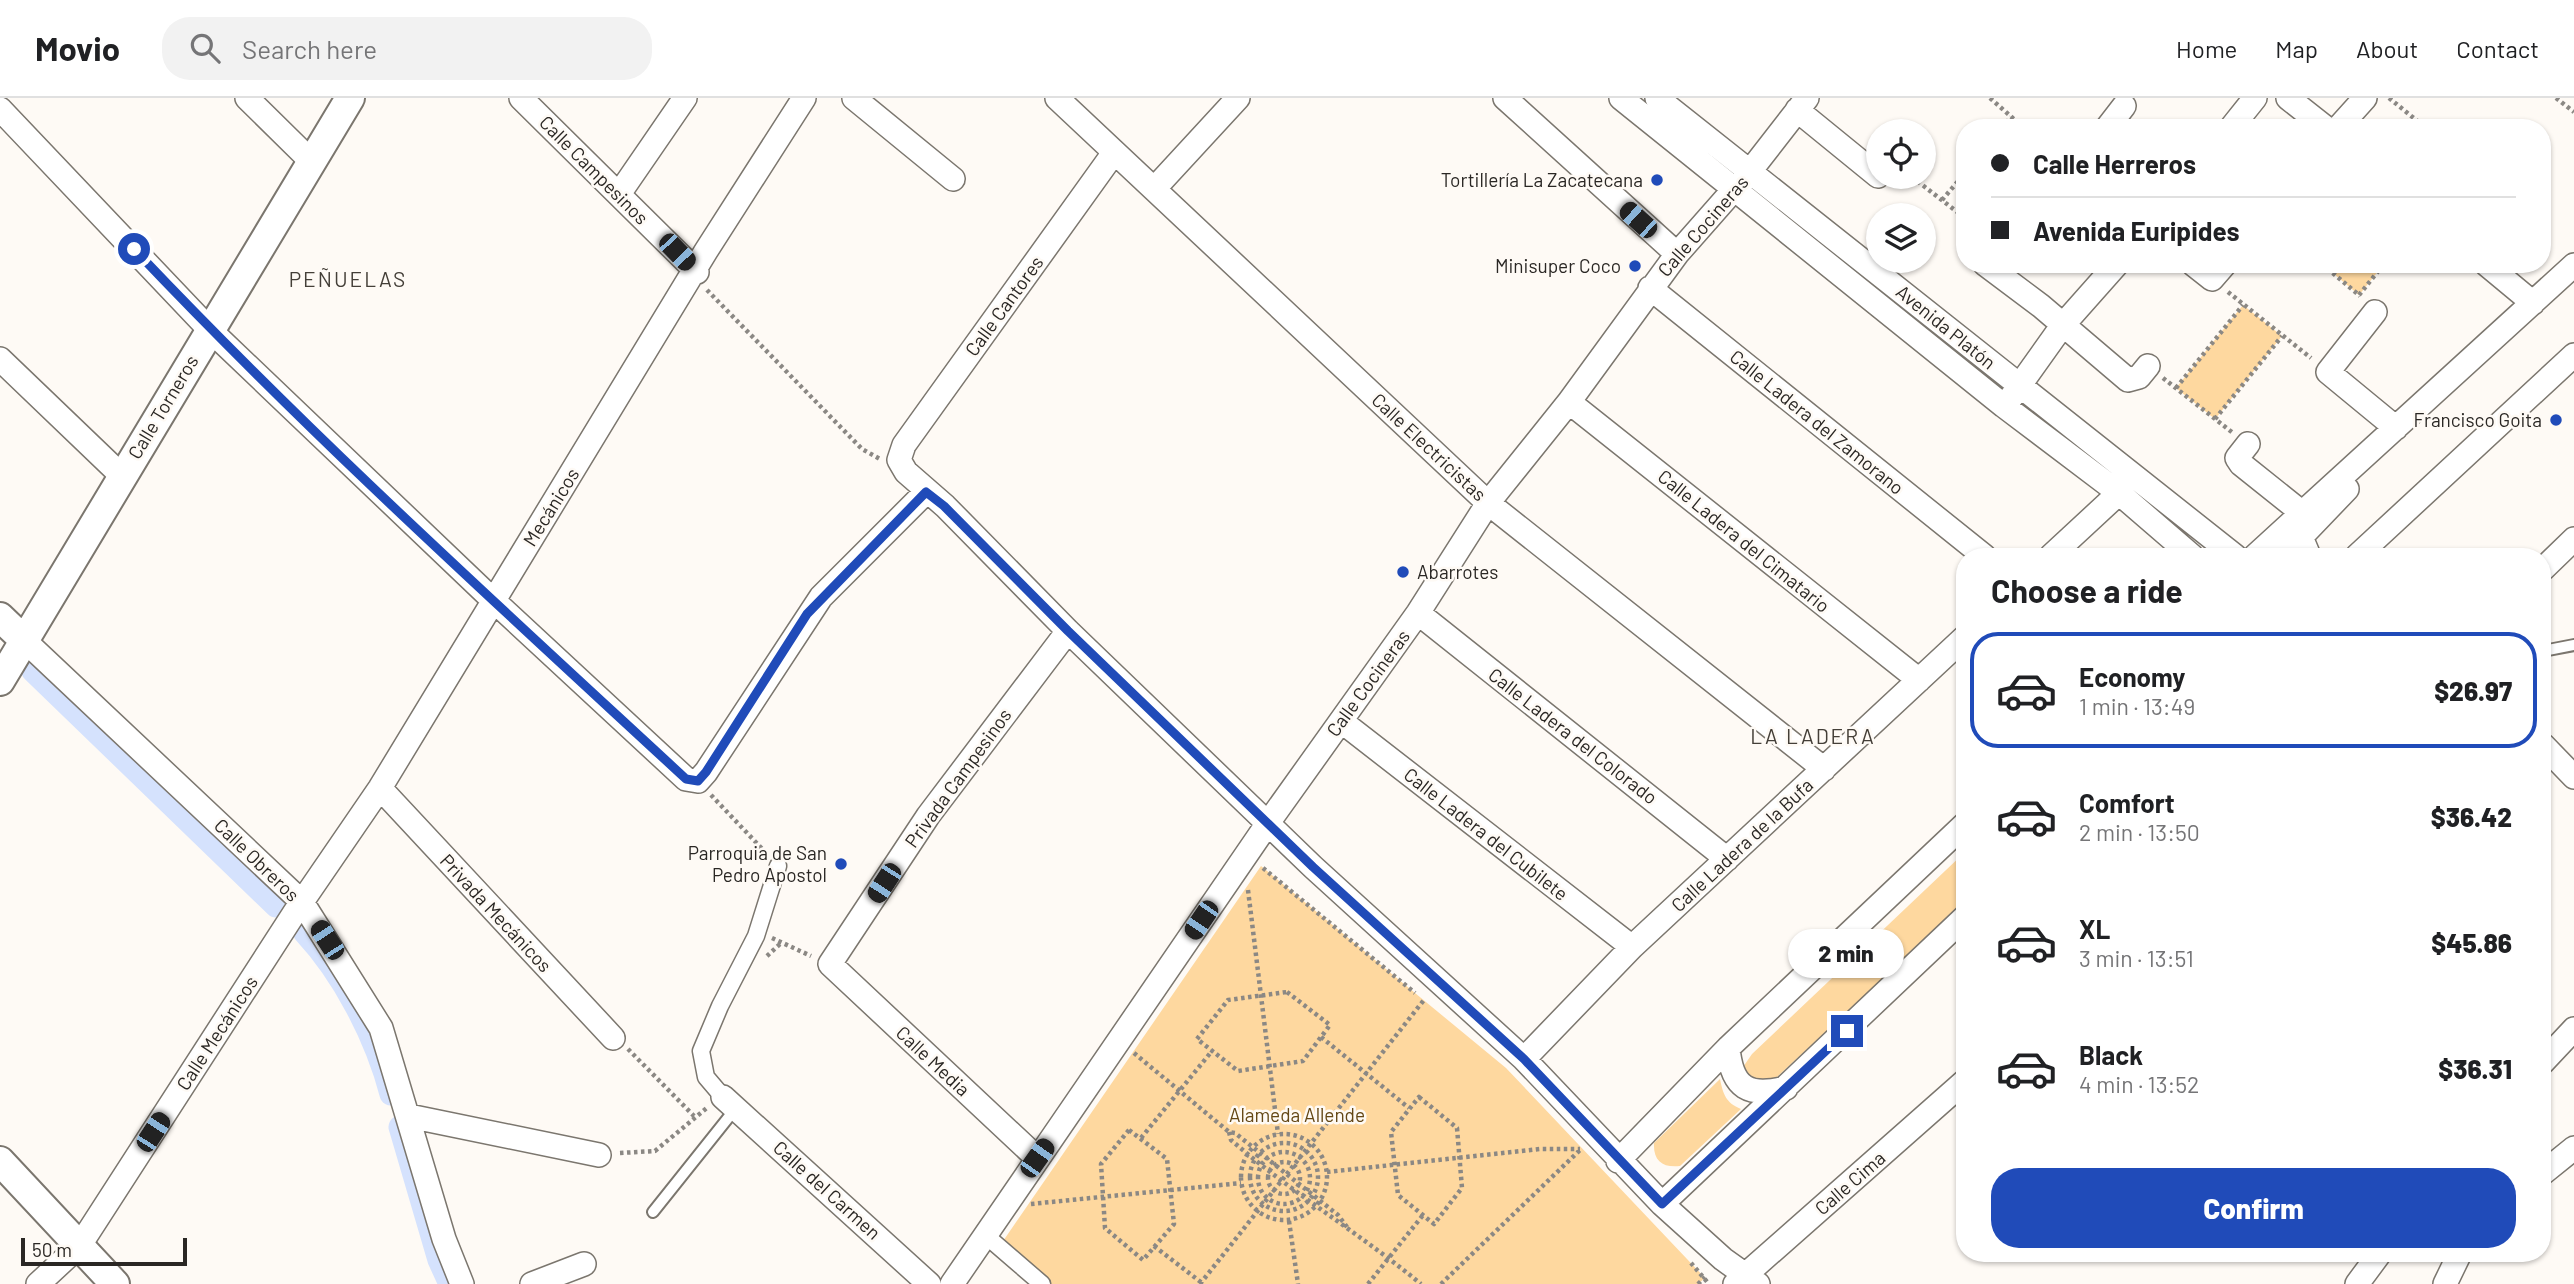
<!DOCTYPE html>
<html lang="en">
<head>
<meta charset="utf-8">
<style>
	:root { --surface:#fff; --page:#f2f2f2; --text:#202124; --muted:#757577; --line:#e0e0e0; --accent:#204bb9 }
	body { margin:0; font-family:Barlow,sans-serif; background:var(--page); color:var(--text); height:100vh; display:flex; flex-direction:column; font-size:26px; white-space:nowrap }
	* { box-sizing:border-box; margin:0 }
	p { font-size:23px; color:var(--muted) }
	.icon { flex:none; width:38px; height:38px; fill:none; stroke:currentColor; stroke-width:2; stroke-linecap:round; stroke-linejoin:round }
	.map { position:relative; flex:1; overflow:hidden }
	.sheet { position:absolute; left:1956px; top:450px; width:595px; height:714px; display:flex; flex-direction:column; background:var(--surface); border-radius:28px; box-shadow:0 2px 5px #0004 }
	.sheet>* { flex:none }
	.banner { position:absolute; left:1956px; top:21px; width:595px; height:154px; border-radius:28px; box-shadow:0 2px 5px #0004; display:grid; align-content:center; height:154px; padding:0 35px; background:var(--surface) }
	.tools { position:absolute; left:1866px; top:21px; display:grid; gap:14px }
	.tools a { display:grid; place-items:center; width:70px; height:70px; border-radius:50%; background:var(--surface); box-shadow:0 2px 5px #0004; font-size:35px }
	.scale { position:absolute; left:21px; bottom:18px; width:166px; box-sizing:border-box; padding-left:7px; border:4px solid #2a2724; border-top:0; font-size:19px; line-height:24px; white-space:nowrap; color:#2a2724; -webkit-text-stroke:5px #fefaf5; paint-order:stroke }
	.end { position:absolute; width:32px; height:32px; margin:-16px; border:9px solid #204bb9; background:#fff; box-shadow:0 0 0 4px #fff }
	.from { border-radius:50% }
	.bubble { position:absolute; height:49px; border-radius:24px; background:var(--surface); box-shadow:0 2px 5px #0004; font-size:23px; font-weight:800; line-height:49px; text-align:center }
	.car { position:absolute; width:21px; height:42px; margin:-21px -10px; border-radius:9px; box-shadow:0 0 5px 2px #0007; background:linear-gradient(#222 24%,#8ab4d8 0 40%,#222 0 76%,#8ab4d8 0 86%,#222 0) }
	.banner b { display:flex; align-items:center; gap:24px; height:66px; font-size:26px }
	.banner b+b { border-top:2px solid var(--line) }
	.banner i { width:18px; height:18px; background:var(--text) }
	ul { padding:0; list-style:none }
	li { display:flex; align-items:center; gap:21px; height:116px; margin:0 14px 10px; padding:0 21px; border:4px solid transparent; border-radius:28px }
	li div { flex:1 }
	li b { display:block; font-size:26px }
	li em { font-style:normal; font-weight:800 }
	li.current { border-color:var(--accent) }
	li>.icon { width:63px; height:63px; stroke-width:1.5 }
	h2 { padding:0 35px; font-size:32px; line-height:84px }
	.cta { display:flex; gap:14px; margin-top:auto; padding:14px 35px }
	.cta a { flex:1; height:80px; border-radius:28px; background:var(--accent); color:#fff; font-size:28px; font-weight:800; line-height:80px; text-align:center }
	header { display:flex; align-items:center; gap:42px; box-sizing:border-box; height:98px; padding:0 35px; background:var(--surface); border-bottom:2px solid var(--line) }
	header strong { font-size:33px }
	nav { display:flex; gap:38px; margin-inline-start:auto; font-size:24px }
	.search { width:490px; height:63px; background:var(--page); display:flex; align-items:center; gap:18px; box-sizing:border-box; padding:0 24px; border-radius:28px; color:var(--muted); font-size:26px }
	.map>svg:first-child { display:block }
	.green { fill:#fed89f }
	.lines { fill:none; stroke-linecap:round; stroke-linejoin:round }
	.canal { stroke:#d5e2fd; stroke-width:23 }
	.service-casing { stroke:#7b766e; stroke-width:14 }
	.pedestrian-casing { stroke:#7b766e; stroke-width:19 }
	.minor-casing { stroke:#7b766e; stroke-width:26 }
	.tertiary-casing { stroke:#7b766e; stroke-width:32 }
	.path { stroke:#8b8884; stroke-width:4.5; stroke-dasharray:3.5 3.5; stroke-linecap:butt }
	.service { stroke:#fff; stroke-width:10 }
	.pedestrian { stroke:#fff; stroke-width:16 }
	.minor { stroke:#fff; stroke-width:23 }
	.tertiary { stroke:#fff; stroke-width:28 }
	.route { stroke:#204bb9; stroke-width:9 }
	.poi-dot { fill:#204bb9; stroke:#fefaf5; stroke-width:2.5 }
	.labels { text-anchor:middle; stroke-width:5; stroke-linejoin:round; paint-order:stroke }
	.street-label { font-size:19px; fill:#2a2724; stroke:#fefaf5 }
	.poi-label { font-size:19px; fill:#2a2724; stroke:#fefaf5; text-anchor:end }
	.park-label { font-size:19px; fill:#644715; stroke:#fefaf5 }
	.neighbourhood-label { font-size:21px; letter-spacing:2px; fill:#443f38; stroke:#fefaf5 }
</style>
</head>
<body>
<header>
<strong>Movio</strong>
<div class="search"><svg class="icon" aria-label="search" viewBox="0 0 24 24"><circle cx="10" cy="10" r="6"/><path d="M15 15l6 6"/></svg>Search here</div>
<nav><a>Home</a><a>Map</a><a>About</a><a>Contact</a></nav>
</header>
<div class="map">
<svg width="2574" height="1186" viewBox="0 0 2574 1186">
	<rect width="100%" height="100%" fill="#fefaf5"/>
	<path class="green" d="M2322 166H2384L2359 197Z
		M2243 207 2282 238 2215 321 2176 290Z
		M1965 754V804L1777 979 1762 987 1746 983 1743 969 1752 956Z
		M1261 768 1506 970 1705 1180 1698 1186H1042L999 1149Z
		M1720 981C1723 996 1726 1005 1741 1011L1680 1068C1663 1070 1653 1063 1654 1045Z"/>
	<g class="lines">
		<path class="canal" d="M33 573 276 808
			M304 834C344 877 376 939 391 996
			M400 1029 439 1162 450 1186"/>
		<defs>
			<path id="service" d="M2543 553 2574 547
				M653 1114 736 1010"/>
			<path id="pedestrian" d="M723 999 706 979 701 953 720 908 756 838 778 768
				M984 1136 1042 1186"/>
			<path id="minor" d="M247 0 312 64
				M521 0 697 174
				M854 0 953 81
				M1057 0 1488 405 1824 671
				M1505 0 1677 156
				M1621 0 2004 308 2119 395 2192 458
				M1657 0 2235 458
				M2288 0 2326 30
				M0 11 210 232 494 503 686 681 698 683 706 674 821 499 926 394
				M1797 12 1878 78
				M2107 30 2124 8
				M2231 30 2255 0
				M2338 30 2365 0
				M1113 56 904 347 899 362 906 374 945 408 1068 533 1313 769 1524 961 1662 1106 1723 1161 1758 1186
				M1155 90 1238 0
				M619 96 685 0
				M1985 166 2041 208 2128 282 2139 279 2148 268
				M2193 166 2212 181 2225 166
				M2486 166 2533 205
				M1650 190 1984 458
				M2375 214 2328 274 2396 330
				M0 261 122 378
				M2010 301 2062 228 2117 166
				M1569 304 1919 582
				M2248 346 2237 360 2241 366 2301 414
				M2051 458 2119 395
				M2255 458 2574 167
				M2281 458 2301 439
				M2309 458 2301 439 2347 391
				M2357 458 2574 257
				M2543 471 2574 441
				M1418 515 1727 761
				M24 542 302 804 381 930 444 1141 462 1186
				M1341 623 1632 849
				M2543 647 2574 679
				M380 690 613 940
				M1728 950C1732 991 1749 999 1786 990
				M1524 961 1632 849 1965 539
				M2543 964 2574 931
				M723 999 929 1186
				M409 1018 599 1057
				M1037 1060 830 866 928 718 1068 533
				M1618 1063 1728 950 1965 726
				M2543 1075 2574 1050
				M1662 1106 1965 819
				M38 1186 80 1147 295 814 380 690 706 153 804 0
				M532 1186 584 1166
				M952 1186 1268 725 1418 515 1488 405 1569 304 1677 156 1751 72 1807 0
				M1735 1186 1965 983
				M2357 1186 2380 1155
				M2445 1186 2460 1155"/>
			<path id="tertiary" d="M0 519 24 542
				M0 583 350 0
				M0 1063 115 1186"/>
		</defs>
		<use href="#service" class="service-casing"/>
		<use href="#pedestrian" class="pedestrian-casing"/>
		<use href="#minor" class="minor-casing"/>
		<use href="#tertiary" class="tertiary-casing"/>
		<path class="path" d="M1990 0 2024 30
			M2389 0 2426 30
			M2556 0 2574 14
			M2002 30 2011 19
			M1912 79 1965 120
			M1942 102 1965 75
			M2322 166 2360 198
			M707 192 862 351 880 361
			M2228 194 2311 260
			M2359 197 2384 166
			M2163 280 2233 335
			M2176 290 2243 207
			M2215 321 2282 238
			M711 697 768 757
			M1263 770 1415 895
			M1248 792 1278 1036
			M772 840 811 858
			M767 858 780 846
			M1287 894 1330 927 1303 963 1238 973 1197 941 1228 902Z
			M1321 939 1409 1010
			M628 951 694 1018
			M1134 955 1229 1034 1235 1035 1338 1117 1347 1129
			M1419 999 1457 1030 1462 1090 1434 1126 1398 1097 1391 1034Z
			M1129 1032 1167 1061 1174 1126 1143 1162 1105 1130 1101 1066Z
			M1229 1034 1231 1042C1292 1095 1359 1135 1421 1186
			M1241 1079a43 43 0 1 1 86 0a43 43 0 1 1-86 0Z
			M1141 1040 1212 953
			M1250 1079a34 34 0 1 1 68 0a34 34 0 1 1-68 0Z
			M1258 1080a26 26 0 1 1 52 0a26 26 0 1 1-52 0Z
			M620 1055 655 1053 708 1009
			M1268 1080a16 16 0 1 1 32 0a16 16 0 1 1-32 0Z
			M1327 1074 1540 1051H1580
			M1031 1106 1241 1085
			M1289 1123 1298 1186
			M1154 1148 1202 1185
			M1691 1165 1709 1186
			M1200 1186 1424 902
			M1368 1186 1423 1117
			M1441 1186 1580 1052
			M1698 1186 1705 1179"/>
		<use href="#service" class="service"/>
		<use href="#pedestrian" class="pedestrian"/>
		<use href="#minor" class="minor"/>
		<use href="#tertiary" class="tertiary"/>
	</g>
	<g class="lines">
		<path class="route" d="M134 151C309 336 499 508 686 681L698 683 706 674 807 516 926 394 944 408 1068 533 1313 769 1524 961 1662 1106 1847 933"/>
	</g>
	<g class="poi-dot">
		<circle cx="1657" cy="82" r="7"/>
		<circle cx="1635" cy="168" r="7"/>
		<circle cx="2556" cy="322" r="7"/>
		<circle cx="1403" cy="474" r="7"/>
		<circle cx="841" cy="766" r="7"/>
	</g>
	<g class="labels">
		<g class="street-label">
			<text transform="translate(594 72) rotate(45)" y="7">Calle Campesinos</text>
			<text transform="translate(1703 128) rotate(-49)" y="7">Calle Cocineras</text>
			<text transform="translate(1004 208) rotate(-54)" y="7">Calle Cantores</text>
			<text transform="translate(1946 229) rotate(39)" y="7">Avenida Platón</text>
			<text transform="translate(163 309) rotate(-59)" y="7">Calle Torneros</text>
			<text transform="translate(1817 324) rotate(39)" y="7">Calle Ladera del Zamorano</text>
			<text transform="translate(1429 349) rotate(43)" y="7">Calle Electricistas</text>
			<text transform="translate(551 409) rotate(-58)" y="7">Mecánicos</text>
			<text transform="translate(1744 443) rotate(39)" y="7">Calle Ladera del Cimatario</text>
			<text transform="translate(1368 585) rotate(-54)" y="7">Calle Cocineras</text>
			<text transform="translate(1573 638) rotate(38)" y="7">Calle Ladera del Colorado</text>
			<text transform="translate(958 680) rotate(-54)" y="7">Privada Campesinos</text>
			<text transform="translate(1486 736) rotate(38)" y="7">Calle Ladera del Cubilete</text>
			<text transform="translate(1742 747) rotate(-43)" y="7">Calle Ladera de la Bufa</text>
			<text transform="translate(257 762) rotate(44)" y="7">Calle Obreros</text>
			<text transform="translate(496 815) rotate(47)" y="7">Privada Mecánicos</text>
			<text transform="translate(217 935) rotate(-57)" y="7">Calle Mecánicos</text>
			<text transform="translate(933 963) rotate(43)" y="7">Calle Media</text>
			<text transform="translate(1850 1085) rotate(-41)" y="7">Calle Cima</text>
			<text transform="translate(827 1092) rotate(42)" y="7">Calle del Carmen</text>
		</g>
		<g class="poi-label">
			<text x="1643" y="89">Tortillería La Zacatecana</text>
			<text x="1621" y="175">Minisuper Coco</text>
			<text x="2542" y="329">Francisco Goita</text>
			<text x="1417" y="481" text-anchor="start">Abarrotes</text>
			<text x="827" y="762">Parroquia de San<tspan x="827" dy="22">Pedro Apostol</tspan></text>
		</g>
		<g class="park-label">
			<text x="1297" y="1024">Alameda Allende</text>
		</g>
		<g class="neighbourhood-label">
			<text x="348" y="189">PEÑUELAS</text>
			<text x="1813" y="646">LA LADERA</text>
		</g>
	</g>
</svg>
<div class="tools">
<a><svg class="icon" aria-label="locate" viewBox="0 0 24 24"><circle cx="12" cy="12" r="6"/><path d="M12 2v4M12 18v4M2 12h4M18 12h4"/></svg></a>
<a><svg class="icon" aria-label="layers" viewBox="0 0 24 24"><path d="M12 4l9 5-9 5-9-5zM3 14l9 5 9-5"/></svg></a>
</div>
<div class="scale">50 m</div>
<i class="end from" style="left:134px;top:151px"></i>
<i class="end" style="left:1847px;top:933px"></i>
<div class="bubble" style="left:1788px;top:831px;width:116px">2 min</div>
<i class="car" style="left:1638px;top:122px;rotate:312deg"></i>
<i class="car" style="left:677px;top:154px;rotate:136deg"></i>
<i class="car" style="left:884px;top:785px;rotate:213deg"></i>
<i class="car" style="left:1201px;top:822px;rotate:214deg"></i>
<i class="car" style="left:327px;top:842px;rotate:327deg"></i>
<i class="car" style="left:153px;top:1034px;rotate:33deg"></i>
<i class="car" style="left:1037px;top:1060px;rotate:35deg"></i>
<div class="banner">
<b><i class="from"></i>Calle Herreros</b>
<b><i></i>Avenida Euripides</b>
</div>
<section class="sheet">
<h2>Choose a ride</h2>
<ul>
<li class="current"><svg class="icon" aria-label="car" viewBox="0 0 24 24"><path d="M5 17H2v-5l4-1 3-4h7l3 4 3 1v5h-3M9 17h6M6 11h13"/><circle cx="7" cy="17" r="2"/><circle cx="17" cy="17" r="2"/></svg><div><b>Economy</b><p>1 min · 13:49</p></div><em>$26.97</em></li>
<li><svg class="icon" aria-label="car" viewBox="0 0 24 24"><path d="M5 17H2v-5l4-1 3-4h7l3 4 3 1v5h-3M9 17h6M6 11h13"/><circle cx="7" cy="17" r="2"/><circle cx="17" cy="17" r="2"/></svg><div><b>Comfort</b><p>2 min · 13:50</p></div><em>$36.42</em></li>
<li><svg class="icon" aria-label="car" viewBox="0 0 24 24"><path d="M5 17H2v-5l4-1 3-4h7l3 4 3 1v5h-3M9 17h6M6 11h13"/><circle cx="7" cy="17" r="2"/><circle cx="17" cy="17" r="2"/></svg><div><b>XL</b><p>3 min · 13:51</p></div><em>$45.86</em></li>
<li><svg class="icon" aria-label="car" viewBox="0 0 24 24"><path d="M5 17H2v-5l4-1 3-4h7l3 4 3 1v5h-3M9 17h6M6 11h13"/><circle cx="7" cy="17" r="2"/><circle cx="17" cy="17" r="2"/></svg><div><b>Black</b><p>4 min · 13:52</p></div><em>$36.31</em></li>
</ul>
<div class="cta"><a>Confirm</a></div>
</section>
</div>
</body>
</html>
